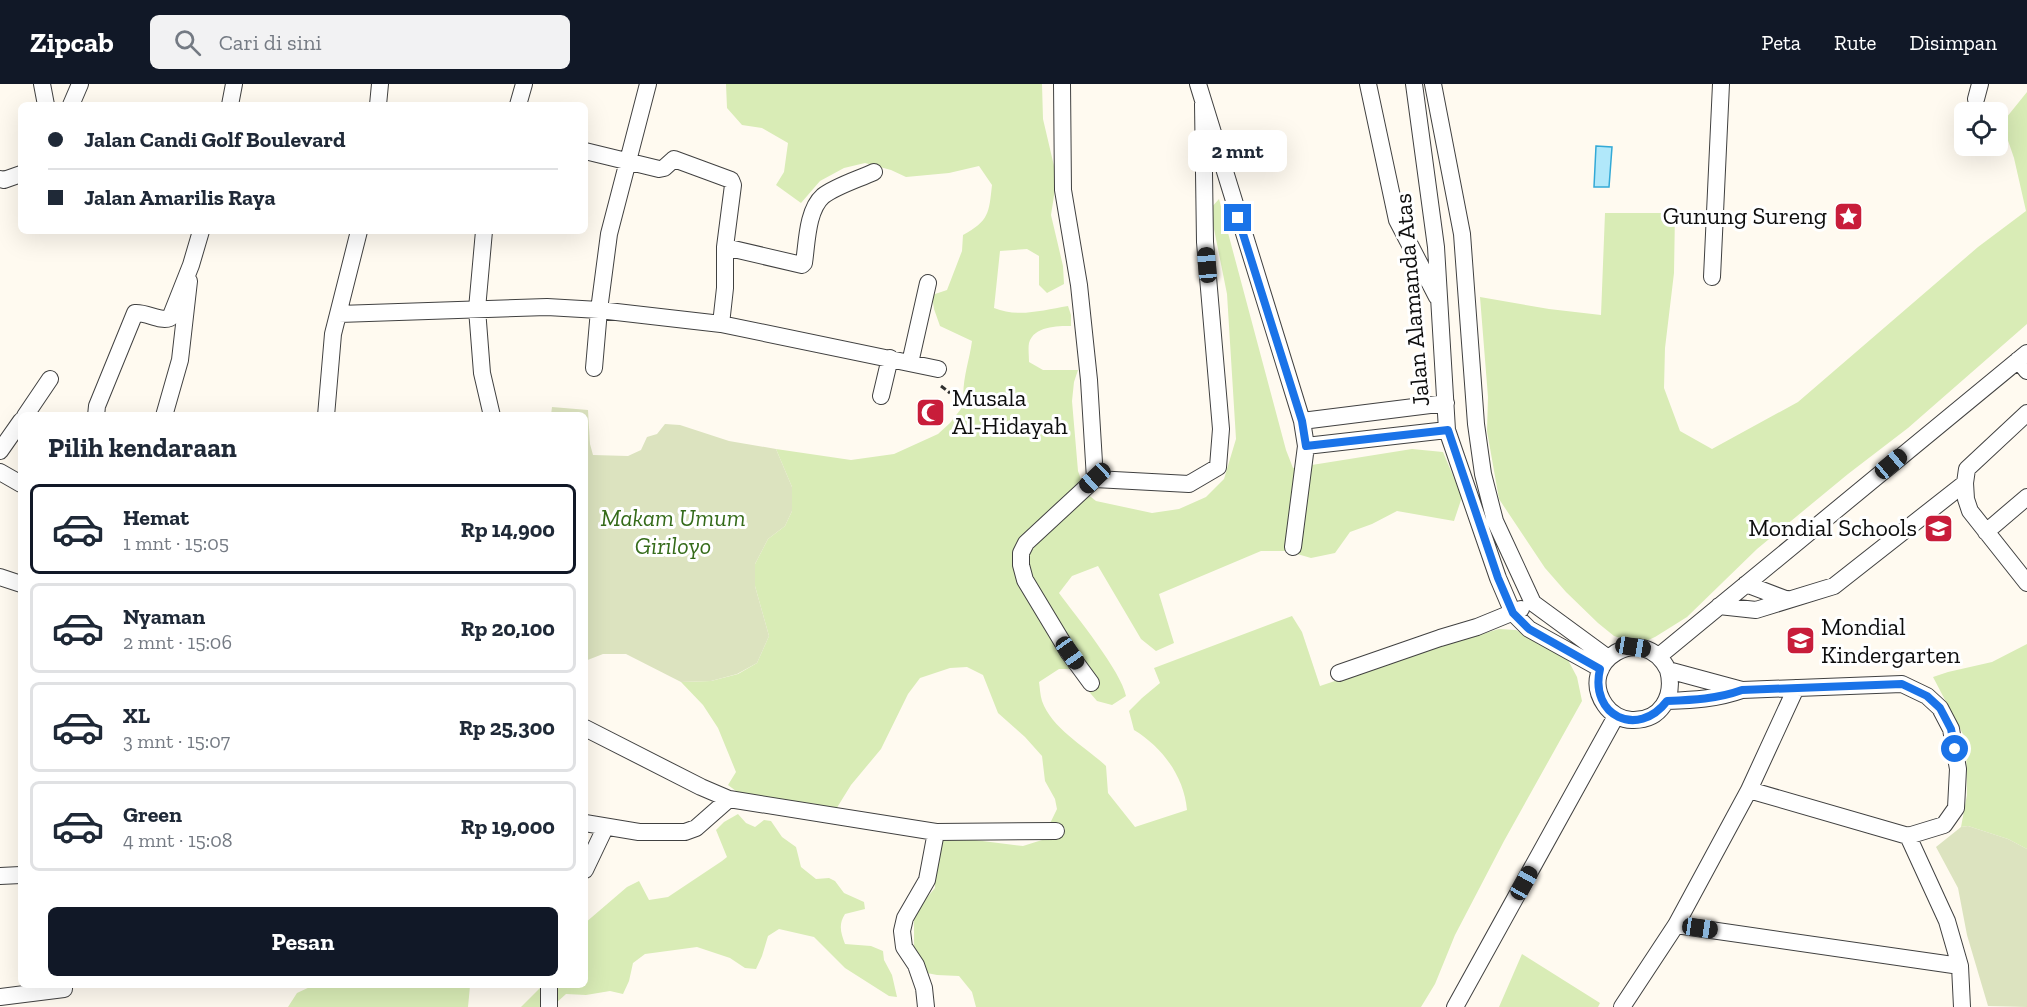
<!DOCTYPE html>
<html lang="id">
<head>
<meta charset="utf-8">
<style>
	:root { --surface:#fff; --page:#f2f2f3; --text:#1f2937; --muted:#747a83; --line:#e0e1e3; --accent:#111827 }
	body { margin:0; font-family:"Zilla Slab",serif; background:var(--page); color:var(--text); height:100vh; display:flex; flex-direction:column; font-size:22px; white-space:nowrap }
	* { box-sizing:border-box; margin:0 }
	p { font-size:20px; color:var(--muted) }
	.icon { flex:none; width:33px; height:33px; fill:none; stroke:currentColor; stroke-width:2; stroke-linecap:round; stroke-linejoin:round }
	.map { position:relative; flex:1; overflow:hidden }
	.drawer { position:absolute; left:18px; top:328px; width:570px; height:576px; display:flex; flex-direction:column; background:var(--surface); border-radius:9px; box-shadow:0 6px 24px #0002 }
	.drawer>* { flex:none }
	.guide { position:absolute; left:18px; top:18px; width:570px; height:132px; border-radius:9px; box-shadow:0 6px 24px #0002; display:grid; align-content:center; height:132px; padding:0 30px; background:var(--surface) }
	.tools { position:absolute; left:1954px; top:18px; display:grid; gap:12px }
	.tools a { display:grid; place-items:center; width:54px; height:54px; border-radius:9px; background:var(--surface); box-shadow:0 6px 24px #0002; font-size:30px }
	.end { position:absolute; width:27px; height:27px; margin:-14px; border:8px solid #1a73e8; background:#fff; box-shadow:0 0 0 3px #fff }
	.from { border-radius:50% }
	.bubble { position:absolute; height:42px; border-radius:9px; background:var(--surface); box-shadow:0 6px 24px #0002; font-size:20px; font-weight:800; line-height:42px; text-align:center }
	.car { position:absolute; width:18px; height:36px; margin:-18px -9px; border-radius:8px; box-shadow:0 0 4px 2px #0007; background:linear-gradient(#222 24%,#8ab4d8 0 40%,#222 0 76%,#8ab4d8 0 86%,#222 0) }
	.guide b { display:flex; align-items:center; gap:21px; height:57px; font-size:22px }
	.guide b+b { border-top:2px solid var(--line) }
	.guide i { width:15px; height:15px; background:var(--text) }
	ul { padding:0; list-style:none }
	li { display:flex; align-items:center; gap:18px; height:90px; margin:0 12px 9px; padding:0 18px; border:3px solid var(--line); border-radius:9px }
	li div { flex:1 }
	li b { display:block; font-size:22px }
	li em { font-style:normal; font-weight:800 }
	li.current { border-color:var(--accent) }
	li>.icon { width:54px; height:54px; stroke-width:1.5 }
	h2 { padding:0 30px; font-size:27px; line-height:72px }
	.cta { display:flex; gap:12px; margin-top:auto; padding:12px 30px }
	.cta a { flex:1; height:69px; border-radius:9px; background:var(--accent); color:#fff; font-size:24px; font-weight:800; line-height:69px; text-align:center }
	header { display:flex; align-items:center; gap:36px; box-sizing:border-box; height:84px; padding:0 30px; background:var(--accent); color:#fff }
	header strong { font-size:28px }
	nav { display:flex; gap:33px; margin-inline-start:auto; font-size:21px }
	.search { width:420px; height:54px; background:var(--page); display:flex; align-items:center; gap:15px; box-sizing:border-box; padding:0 21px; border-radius:9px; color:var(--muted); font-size:22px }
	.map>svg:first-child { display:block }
	.green { fill:#d9ecb6 }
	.cemetery { fill:#dce3bf }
	.water { fill:#b1e8fa; stroke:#33a9d6; stroke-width:1.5 }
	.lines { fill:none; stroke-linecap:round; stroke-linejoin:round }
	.minor-casing { stroke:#414141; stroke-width:18 }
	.path { stroke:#303030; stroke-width:3; stroke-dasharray:6 3; stroke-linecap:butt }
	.minor { stroke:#fff; stroke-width:16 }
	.route { stroke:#1a73e8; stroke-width:8 }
	.labels { text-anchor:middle; stroke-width:6; stroke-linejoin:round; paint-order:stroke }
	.poi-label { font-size:24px; fill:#0e0e0e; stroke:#fff; text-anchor:end }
	.street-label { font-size:24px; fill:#0e0e0e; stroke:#fff }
	.park-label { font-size:24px; font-style:italic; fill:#356b1a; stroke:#fff }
</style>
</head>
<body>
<header>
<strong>Zipcab</strong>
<div class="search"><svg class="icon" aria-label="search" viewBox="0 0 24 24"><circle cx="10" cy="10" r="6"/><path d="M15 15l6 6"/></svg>Cari di sini</div>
<nav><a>Peta</a><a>Rute</a><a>Disimpan</a></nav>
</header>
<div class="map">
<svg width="2027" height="923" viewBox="0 0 2027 923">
	<rect width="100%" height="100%" fill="#fffaf0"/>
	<path class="green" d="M726 0H1042L1043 35 1054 82 1055 105 1051 131 1063 182 1064 200 1047 209 1039 201V172L1027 165 1000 167 994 224C1018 234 1043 226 1068 222L1071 231V242C1057 242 1034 242 1029 259 1028 264 1029 272 1029 278L1043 286H1078L1074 298 1072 317 1078 387 1086 409 1096 417 1152 429 1179 425 1206 413 1224 395 1236 355 1227 210 1210 125 1219 115 1286 366 1293 384 1412 365 1443 368 1462 413 1454 437 1397 427 1372 440 1350 448 1335 469 1311 474 1287 467H1261L1159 510 1174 559 1156 567 1141 555 1098 482 1072 492 1059 509C1076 532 1121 587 1126 612L1112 621 1097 617 1085 603 1074 585H1059L1039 598C1040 604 1040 611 1042 617 1052 645 1086 663 1106 682L1108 709 1135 743 1187 726C1184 692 1162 663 1134 646L1129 627 1142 614 1160 599 1154 584 1292 532 1302 548 1320 602 1430 565 1499 545 1516 546 1568 576 1577 593 1582 617 1504 757 1455 851 1435 900 1421 923H976L972 908 959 892 937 891 917 887 914 872V829L935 804 933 773 936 760 951 753 1023 762 1042 756 1057 725 1055 715 1045 697 1042 672 1025 653 998 629 983 591 967 583 950 584 920 594 908 610 881 665 851 701 833 730 816 720 740 710 728 701 736 688 718 644 703 621 681 598 711 597 738 590 757 579 769 552 755 502V480L768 455 785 442 792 427V403L776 365 851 376 894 370 938 350 950 339 964 321C961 298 969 279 972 257L940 242 934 225 932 211 947 206 962 167 963 151C989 137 989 129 992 101L979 82 949 89 906 93 891 86 865 79 844 84 820 97 801 119 776 101 784 88 788 59 762 44 742 41 727 24Z
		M2027 8V240L1908 344 1848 390 1757 465 1687 533 1655 553 1646 557 1633 558 1614 552 1598 539 1566 508 1545 484 1499 415 1487 347 1488 313 1480 213 1549 225 1601 231 1605 129H1675L1674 189 1665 264 1664 304 1680 347 1712 365 1798 318 1978 163 2026 127 2014 74 2002 39Z
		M2027 560V765L2008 755 1968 742 1961 743 1967 711 1966 656 1933 593 1948 588 1992 578Z
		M738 730 746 739 755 743 764 736 771 737 782 753 796 763 801 783 816 795 829 794 835 797 844 809 864 818 865 825 845 830C838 841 841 849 845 860L871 862 883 867 884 876 892 891 897 913 889 912 845 884 814 853 779 845 768 852 762 872 756 885 745 884 730 874 697 863 645 870 633 879 629 897 623 910 610 907 586 911 566 910 555 920V923H521L542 902H585V839L627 803 639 797 649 816 668 813 722 777 727 773 716 746 724 738Z
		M1522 870 1600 919 1598 923H1499Z
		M312 902H470L468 923H288L297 909Z"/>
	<path class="cemetery" d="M552 323 588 326 590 360 593 371 628 372 641 366 647 353 657 350 665 340 680 341 729 357 776 365 792 403V427L785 442 768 455 755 480V502L769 552 757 579 737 590 711 597 681 598 626 570H603L585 577V332L551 331Z
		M1968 742 2008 755 2027 765V923L1988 922 1967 851 1958 804 1936 763 1961 743Z"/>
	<path class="water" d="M1596 62 1612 63 1609 103H1594Z"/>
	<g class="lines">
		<defs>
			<path id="minor" d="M42 0 46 21
				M1062 0 1063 106 1079 201 1089 296 1095 395
				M1198 0 1302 337 1306 362 1293 463
				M1368 0 1397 136 1437 213
				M1414 0 1436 163 1447 346 1498 494 1513 529 1529 545 1601 585
				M1433 0 1462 150 1476 340 1483 390 1495 437 1533 519 1608 574
				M1976 15 1980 0
				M71 21 80 0
				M230 21 234 0
				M378 21 380 0
				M518 21 524 0
				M585 67 659 85 664 84 674 75 731 96 733 101 725 163V204L721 240
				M0 95 4 96 21 90
				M484 147 477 225 482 289 492 332
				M725 163 802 181 804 179C807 159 807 126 823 112 836 102 859 95 874 88
				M1712 193 1721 0
				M339 230 547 223 599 226 721 240 938 285
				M2018 276 2027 287
				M910 279 928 199
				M594 284 599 226 609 150 648 0
				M881 312 890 274
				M2027 329 1967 385 1965 399 1966 415 1970 427 2027 499
				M25 332 50 295
				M96 332 97 322 135 229C147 228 160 238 170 234L191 181 201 147
				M164 332 180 276 189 197
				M326 332 333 250 359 147
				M1302 337 1446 319
				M1306 362 1447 346
				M0 367 21 337
				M0 388 21 400
				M1095 395 1189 400 1218 383 1221 345 1205 158 1203 20
				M1986 448 2027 413
				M0 493 21 500
				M1746 500 1788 516
				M1719 522 1756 526 1834 502 1965 399
				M1659 572 2027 269
				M1668 586C1675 612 1661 637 1632 636 1622 636 1611 630 1605 621 1575 578 1643 536 1668 586L1742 606
				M1339 589 1440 554 1477 543 1521 525
				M1091 599 1069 569 1025 496 1021 481V469L1026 459 1095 395
				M1667 617C1693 616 1717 615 1742 606L1902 600 1927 612 1940 624 1951 645 1958 685 1956 724 1944 741 1908 752 1749 706
				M585 644 701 703 729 715 936 748 1056 747
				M585 739 639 748H685L696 744 729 715
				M585 786 605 744
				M0 792 21 791
				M1676 841 1960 882 1947 837 1908 752
				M1960 882 1962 923
				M0 913 64 905
				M549 923V902
				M926 923 924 904 916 881 904 863 902 847 905 834 927 796 936 748
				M1455 923 1616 632
				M1622 923 1676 841 1749 706 1796 604"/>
		</defs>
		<use href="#minor" class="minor-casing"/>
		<path class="path" d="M941 302 950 309"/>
		<use href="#minor" class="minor"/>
	</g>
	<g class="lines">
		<path class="route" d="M1238 134 1302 337 1306 362 1448 346 1498 494 1513 529 1529 545 1600 585C1589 632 1638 655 1667 617 1693 616 1717 615 1742 606L1902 600 1927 612 1940 624 1951 645 1955 665"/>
	</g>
	<defs>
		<symbol id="sight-square" viewBox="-11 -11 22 22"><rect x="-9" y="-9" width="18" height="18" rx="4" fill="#c81d3a" stroke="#fff"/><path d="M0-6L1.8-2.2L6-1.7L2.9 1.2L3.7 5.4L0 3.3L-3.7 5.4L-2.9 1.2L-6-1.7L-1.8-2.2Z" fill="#fff"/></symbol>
		<symbol id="mosque-square" viewBox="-11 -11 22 22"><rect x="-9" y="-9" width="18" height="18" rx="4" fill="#c81d3a" stroke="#fff"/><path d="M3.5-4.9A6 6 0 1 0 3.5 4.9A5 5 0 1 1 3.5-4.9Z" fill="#fff"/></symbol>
		<symbol id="school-square" viewBox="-11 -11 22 22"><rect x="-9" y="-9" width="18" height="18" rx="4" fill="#c81d3a" stroke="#fff"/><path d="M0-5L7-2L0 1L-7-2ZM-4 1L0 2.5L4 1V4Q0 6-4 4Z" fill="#fff"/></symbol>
	</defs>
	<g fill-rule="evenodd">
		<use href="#sight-square" x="1832" y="116" width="33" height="33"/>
		<use href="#mosque-square" x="914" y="312" width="33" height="33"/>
		<use href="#school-square" x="1922" y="428" width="33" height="33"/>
		<use href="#school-square" x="1784" y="540" width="33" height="33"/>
	</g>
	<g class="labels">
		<g class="poi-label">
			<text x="1827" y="140">Gunung Sureng</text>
			<text x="952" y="322" text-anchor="start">Musala<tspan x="952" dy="28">Al-Hidayah</tspan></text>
			<text x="1917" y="452">Mondial Schools</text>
			<text x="1821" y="551" text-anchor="start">Mondial<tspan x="1821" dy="28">Kindergarten</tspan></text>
		</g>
		<g class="street-label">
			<text transform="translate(1412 216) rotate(-95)" y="8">Jalan Alamanda Atas</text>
		</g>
		<g class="park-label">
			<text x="673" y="442">Makam Umum<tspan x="673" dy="28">Giriloyo</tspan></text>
		</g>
	</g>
</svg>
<div class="tools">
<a><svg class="icon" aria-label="locate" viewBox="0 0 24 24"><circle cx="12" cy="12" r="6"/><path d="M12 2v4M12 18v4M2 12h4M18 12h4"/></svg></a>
</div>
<i class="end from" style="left:1955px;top:665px"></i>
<i class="end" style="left:1238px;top:134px"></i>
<div class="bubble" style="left:1188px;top:46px;width:99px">2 mnt</div>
<i class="car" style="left:1207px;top:181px;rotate:355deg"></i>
<i class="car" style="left:1891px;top:380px;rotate:50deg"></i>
<i class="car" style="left:1095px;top:394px;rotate:227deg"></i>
<i class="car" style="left:1633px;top:563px;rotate:99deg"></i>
<i class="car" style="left:1070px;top:569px;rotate:145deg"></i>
<i class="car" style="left:1524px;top:799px;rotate:29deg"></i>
<i class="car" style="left:1700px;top:844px;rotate:98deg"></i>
<div class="guide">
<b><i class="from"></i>Jalan Candi Golf Boulevard</b>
<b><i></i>Jalan Amarilis Raya</b>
</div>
<section class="drawer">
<h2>Pilih kendaraan</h2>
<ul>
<li class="current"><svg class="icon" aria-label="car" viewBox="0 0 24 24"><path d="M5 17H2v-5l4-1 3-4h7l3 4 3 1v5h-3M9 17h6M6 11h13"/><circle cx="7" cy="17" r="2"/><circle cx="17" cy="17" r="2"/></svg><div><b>Hemat</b><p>1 mnt · 15:05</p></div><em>Rp 14,900</em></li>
<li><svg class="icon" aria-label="car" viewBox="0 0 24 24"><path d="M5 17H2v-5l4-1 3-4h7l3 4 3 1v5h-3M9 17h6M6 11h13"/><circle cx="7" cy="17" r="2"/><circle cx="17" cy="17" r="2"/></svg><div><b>Nyaman</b><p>2 mnt · 15:06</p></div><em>Rp 20,100</em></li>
<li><svg class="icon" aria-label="car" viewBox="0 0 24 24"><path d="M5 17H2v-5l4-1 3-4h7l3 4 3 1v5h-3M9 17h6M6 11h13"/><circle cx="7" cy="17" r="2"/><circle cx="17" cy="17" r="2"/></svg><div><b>XL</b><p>3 mnt · 15:07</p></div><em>Rp 25,300</em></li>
<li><svg class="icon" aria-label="car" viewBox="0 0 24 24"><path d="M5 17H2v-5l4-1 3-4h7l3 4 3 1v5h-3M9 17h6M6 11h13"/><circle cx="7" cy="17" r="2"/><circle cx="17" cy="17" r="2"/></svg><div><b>Green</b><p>4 mnt · 15:08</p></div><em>Rp 19,000</em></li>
</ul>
<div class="cta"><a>Pesan</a></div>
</section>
</div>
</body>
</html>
